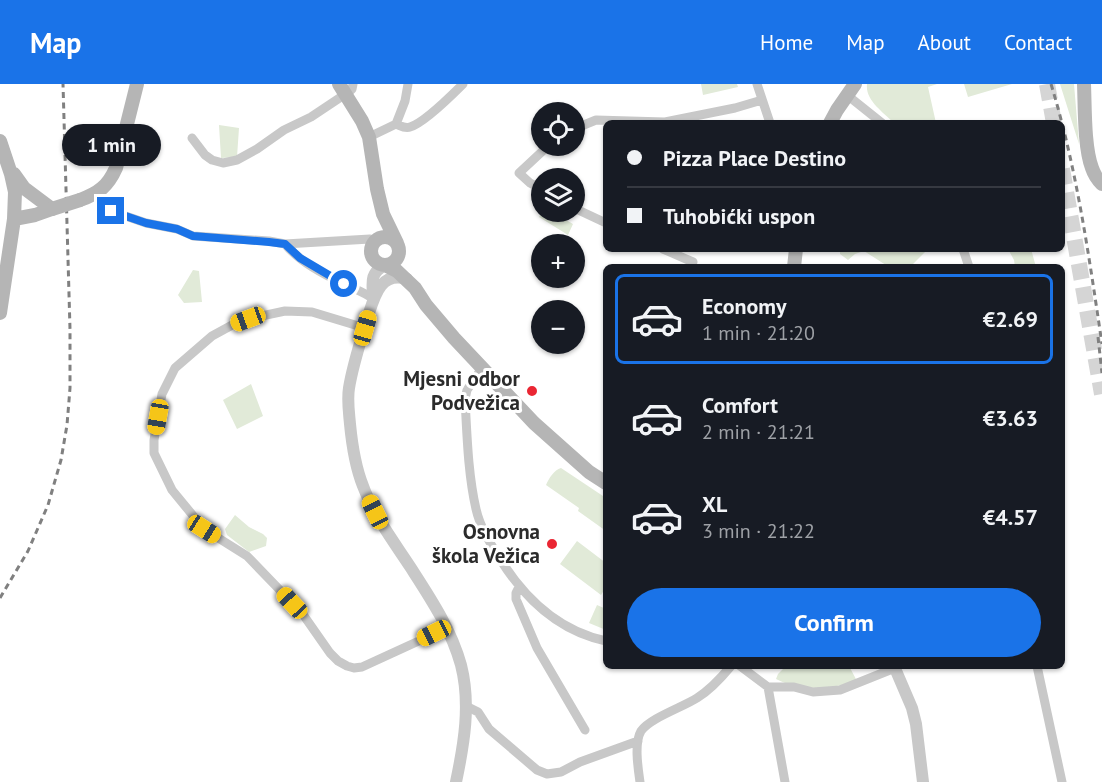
<!DOCTYPE html>
<html lang="en">
<head>
<meta charset="utf-8">
<style>
	:root { --surface:#171b24; --page:#20242c; --text:#f1f3f6; --muted:#9ea1a6; --line:#363941; --accent:#1a73e8 }
	body { margin:0; font-family:"PT Sans",sans-serif; background:var(--page); color:var(--text); height:100vh; display:flex; flex-direction:column; font-size:22px; white-space:nowrap }
	* { box-sizing:border-box; margin:0 }
	p { font-size:20px; color:var(--muted) }
	.icon { flex:none; width:33px; height:33px; fill:none; stroke:currentColor; stroke-width:2; stroke-linecap:round; stroke-linejoin:round }
	.map { position:relative; flex:1; overflow:hidden }
	.sheet { position:absolute; left:603px; top:180px; width:462px; height:405px; display:flex; flex-direction:column; background:var(--surface); border-radius:9px; box-shadow:0 2px 4px #0004 }
	.sheet>* { flex:none }
	.hud { position:absolute; left:603px; top:36px; width:462px; height:132px; border-radius:9px; box-shadow:0 2px 4px #0004; display:grid; align-content:center; height:132px; padding:0 24px; background:var(--surface) }
	.tools { position:absolute; left:531px; top:18px; display:grid; gap:12px }
	.tools a { display:grid; place-items:center; width:54px; height:54px; border-radius:50%; background:var(--surface); box-shadow:0 2px 4px #0004; font-size:30px }
	.end { position:absolute; width:27px; height:27px; margin:-14px; border:8px solid #1a73e8; background:#fff; box-shadow:0 0 0 3px #fff }
	.from { border-radius:50% }
	.bubble { position:absolute; height:42px; border-radius:21px; background:var(--surface); box-shadow:0 2px 4px #0004; font-size:20px; font-weight:700; line-height:42px; text-align:center }
	.car { position:absolute; width:18px; height:36px; margin:-18px -9px; border-radius:8px; box-shadow:0 0 4px 2px #0007; background:linear-gradient(#f5c518 24%,#345 0 40%,#f5c518 0 76%,#345 0 86%,#f5c518 0) }
	.hud b { display:flex; align-items:center; gap:21px; height:57px; font-size:22px }
	.hud b+b { border-top:2px solid var(--line) }
	.hud i { width:15px; height:15px; background:var(--text) }
	ul { padding:10px 0 0; list-style:none }
	li { display:flex; align-items:center; gap:18px; height:90px; margin:0 12px 9px; padding:0 12px; border:3px solid transparent; border-radius:9px }
	li div { flex:1 }
	li b { display:block; font-size:22px }
	li em { font-style:normal; font-weight:700 }
	li.active { border-color:var(--accent) }
	li>.icon { width:54px; height:54px; stroke-width:1.5 }
	.button { display:flex; gap:12px; margin-top:auto; padding:12px 24px }
	.button a { flex:1; height:69px; border-radius:36px; background:var(--accent); color:#fff; font-size:24px; font-weight:700; line-height:69px; text-align:center }
	header { display:flex; align-items:center; gap:36px; box-sizing:border-box; height:84px; padding:0 30px; background:var(--accent); color:#fff }
	header strong { font-size:28px }
	nav { display:flex; gap:33px; margin-inline-start:auto; font-size:21px }
	.map>svg:first-child { display:block }
	.green { fill:#e1ead8 }
	.lines { fill:none; stroke-linecap:round; stroke-linejoin:round }
	.trunk-tunnel { stroke:#d5d5d5; stroke-width:16; stroke-dasharray:16 8; stroke-linecap:butt }
	.minor { stroke:#c8c8c8; stroke-width:9 }
	.tertiary { stroke:#c8c8c8; stroke-width:12 }
	.secondary { stroke:#b5b5b5; stroke-width:14 }
	.rail { stroke:#808080; stroke-width:3; stroke-dasharray:6 4.5; stroke-linecap:butt }
	.secondary-bridge { stroke:#b5b5b5; stroke-width:14 }
	.route { stroke:#1a73e8; stroke-width:8 }
	.poi-dot { fill:#ea2633; stroke:#fff; stroke-width:2 }
	.labels { text-anchor:middle; stroke-width:6; stroke-linejoin:round; paint-order:stroke }
	.poi-label { font-size:21px; font-weight:bold; fill:#2b2b2b; stroke:#fff; text-anchor:end }
</style>
</head>
<body>
<header>
<strong>Map</strong>
<nav><a>Home</a><a>Map</a><a>About</a><a>Contact</a></nav>
</header>
<div class="map">
<svg width="1102" height="698" viewBox="0 0 1102 698">
	<rect width="100%" height="100%" fill="#fff"/>
	<path class="green" d="M701 0H737L738 3 703 11Z
		M867 0H937L928 3 936 39H894C883 28 865 16 867 0Z
		M964 0H1012L968 13Z
		M1060 0H1074L1079 60Z
		M219 41 239 44 237 73 221 74Z
		M542 128H552L573 140 568 151 539 133Z
		M840 165H932L927 166 910 183H889L864 167 855 170 848 176 840 170Z
		M1008 165H1031L1036 183H1015L1014 176Z
		M193 186 199 187 202 218 184 219 178 211Z
		M251 300 263 332 237 345 223 316Z
		M561 384 606 414V447L578 427 579 424 546 401C549 394 554 386 561 384Z
		M235 431 249 443 263 450 267 454 266 462 249 468 227 451 225 445Z
		M577 457 606 479V503L601 511 560 480Z
		M597 521 606 525V546L589 539Z
		M786 582H849L857 597C830 605 803 609 776 595L778 590Z"/>
	<g class="lines">
		<path class="trunk-tunnel" d="M1047 0 1054 39
			M1062 85 1102 310"/>
		<path class="minor" d="M757 0 770 39
			M847 11 882 39
			M396 40C401 42 405 45 410 43 424 39 452 11 463 0
			M574 45 596 36 665 38 735 24 762 16
			M369 53 396 40 405 17 408 0
			M192 54 205 71 212 76 223 79 237 76 257 65 284 46 311 33 350 7 352 5 353 0
			M542 105 530 99 519 89 548 62
			M574 124 606 139
			M111 127 146 139 177 145 193 152 269 157 285 160 370 155
			M285 160C300 178 323 190 344 200 354 205 365 208 373 215
			M663 165 693 178
			M963 165 969 183
			M365 244 312 228 285 227 248 235 234 240 212 252 175 284 162 310 154 356V369L172 406 204 445 247 472 302 529 330 569 338 577 347 582 354 584 362 583 447 544
			M482 284 467 306 465 315C467 351 468 390 476 425 480 443 490 459 500 475 525 515 558 547 606 557
			M519 503 516 509V515L537 564 585 646
			M740 582 768 603 785 698
			M1037 582 1062 698
			M768 603H794L813 608 840 606 895 584
			M466 622 478 628 489 645 537 686 547 690 561 688 580 678 638 657
			M640 698C638 684 634 659 641 647 650 634 683 623 697 614 710 606 721 594 731 582"/>
		<path class="tertiary" d="M407 195C382 187 375 210 369 229 362 253 353 279 349 304 347 316 349 328 350 340 352 361 355 382 363 402 374 432 394 458 411 484 431 515 451 545 461 581 471 620 464 660 456 698
			M373 214C373 199 369 191 383 182
			M894 582 912 624 916 640 923 698"/>
		<path class="secondary" d="M339 0 362 37 369 53 377 105 383 130 397 159
			M1084 0C1085 23 1084 63 1092 84 1094 90 1098 96 1102 100
			M830 39 837 26 855 0
			M0 57 11 90 15 108 14 135 0 229
			M14 90 24 104 52 125
			M80 116C99 109 108 102 116 84L137 0
			M14 135 35 131 52 125
			M371 167a14 14 0 1 1 28 0a14 14 0 1 1-28 0Z
			M387 182 397 187 415 204 426 221 454 254 534 339 589 388 606 399
			M794 183 796 165"/>
		<path class="rail" d="M1051 0C1077 85 1089 173 1102 260
			M1098 253 1102 289
			M0 514 28 467 48 421 61 376 67 341 70 304V245L63 0"/>
		<path class="secondary-bridge" d="M52 125 80 116"/>
	</g>
	<g class="lines">
		<path class="route" d="M111 127 146 139 177 145 193 152 269 158 285 160 300 174 344 200"/>
	</g>
	<g class="poi-dot">
		<circle cx="532" cy="307" r="6"/>
		<circle cx="552" cy="460" r="6"/>
	</g>
	<g class="labels">
		<g class="poi-label">
			<text x="520" y="302">Mjesni odbor<tspan x="520" dy="24">Podvežica</tspan></text>
			<text x="540" y="455">Osnovna<tspan x="540" dy="24">škola Vežica</tspan></text>
		</g>
	</g>
</svg>
<div class="tools">
<a><svg class="icon" aria-label="locate" viewBox="0 0 24 24"><circle cx="12" cy="12" r="6"/><path d="M12 2v4M12 18v4M2 12h4M18 12h4"/></svg></a>
<a><svg class="icon" aria-label="layers" viewBox="0 0 24 24"><path d="M12 4l9 5-9 5-9-5zM3 14l9 5 9-5"/></svg></a>
<a>+</a>
<a>−</a>
</div>
<i class="end from" style="left:344px;top:200px"></i>
<i class="end" style="left:111px;top:127px"></i>
<div class="bubble" style="left:62px;top:40px;width:99px">1 min</div>
<i class="car" style="left:248px;top:235px;rotate:250deg"></i>
<i class="car" style="left:365px;top:244px;rotate:16deg"></i>
<i class="car" style="left:158px;top:333px;rotate:190deg"></i>
<i class="car" style="left:375px;top:428px;rotate:334deg"></i>
<i class="car" style="left:204px;top:445px;rotate:122deg"></i>
<i class="car" style="left:292px;top:519px;rotate:317deg"></i>
<i class="car" style="left:434px;top:549px;rotate:244deg"></i>
<div class="hud">
<b><i class="from"></i>Pizza Place Destino</b>
<b><i></i>Tuhobićki uspon</b>
</div>
<section class="sheet">
<ul>
<li class="active"><svg class="icon" aria-label="car" viewBox="0 0 24 24"><path d="M5 17H2v-5l4-1 3-4h7l3 4 3 1v5h-3M9 17h6M6 11h13"/><circle cx="7" cy="17" r="2"/><circle cx="17" cy="17" r="2"/></svg><div><b>Economy</b><p>1 min · 21:20</p></div><em>€2.69</em></li>
<li><svg class="icon" aria-label="car" viewBox="0 0 24 24"><path d="M5 17H2v-5l4-1 3-4h7l3 4 3 1v5h-3M9 17h6M6 11h13"/><circle cx="7" cy="17" r="2"/><circle cx="17" cy="17" r="2"/></svg><div><b>Comfort</b><p>2 min · 21:21</p></div><em>€3.63</em></li>
<li><svg class="icon" aria-label="car" viewBox="0 0 24 24"><path d="M5 17H2v-5l4-1 3-4h7l3 4 3 1v5h-3M9 17h6M6 11h13"/><circle cx="7" cy="17" r="2"/><circle cx="17" cy="17" r="2"/></svg><div><b>XL</b><p>3 min · 21:22</p></div><em>€4.57</em></li>
</ul>
<div class="button"><a>Confirm</a></div>
</section>
</div>
</body>
</html>
